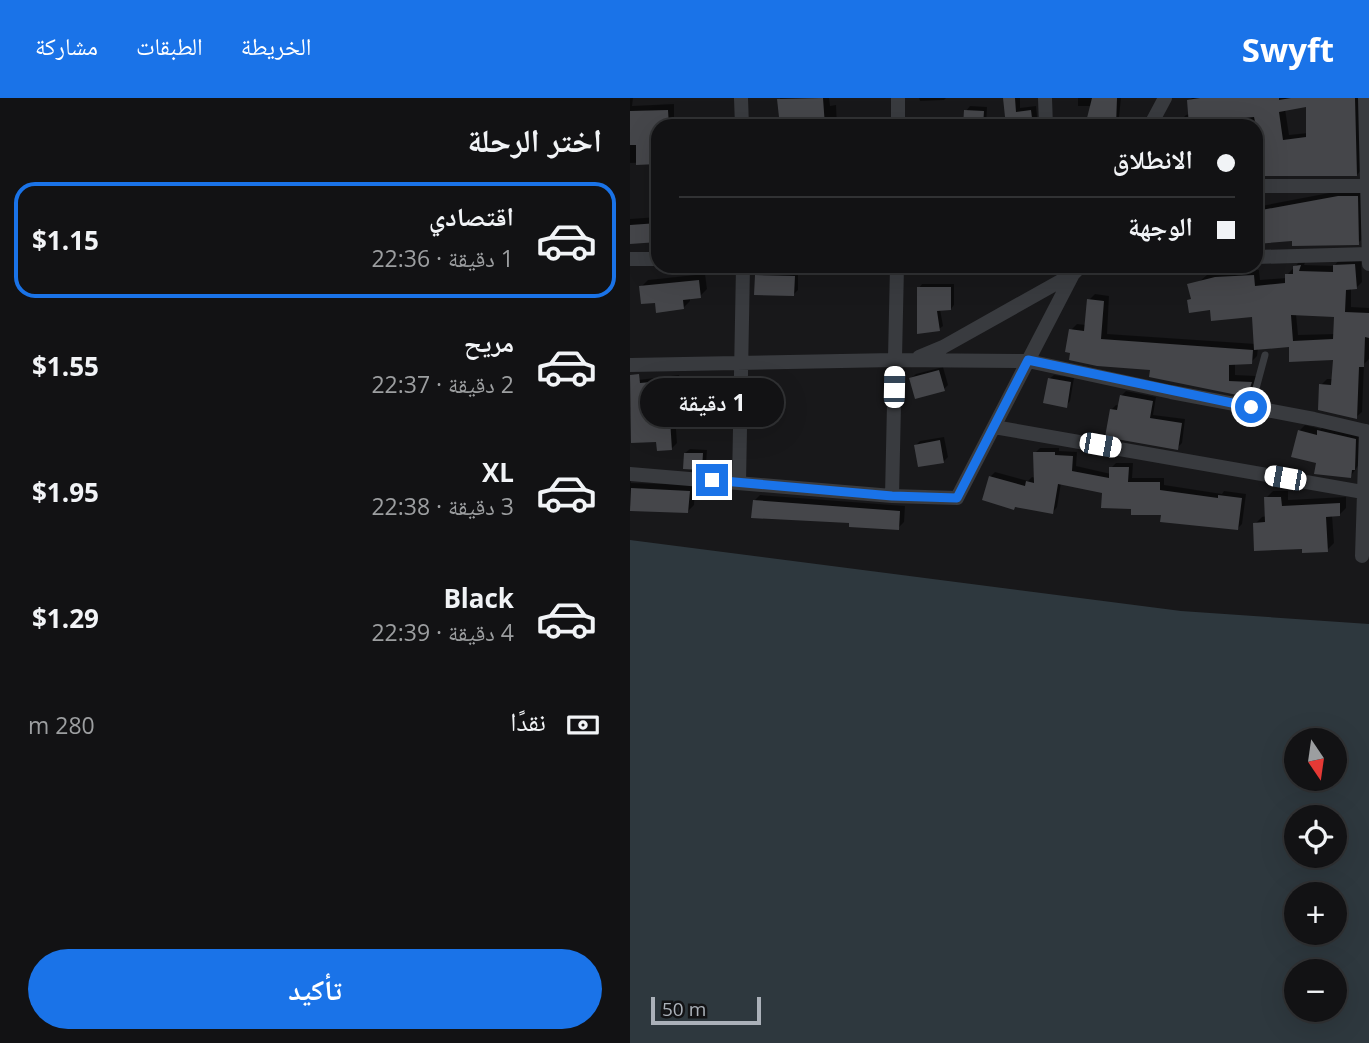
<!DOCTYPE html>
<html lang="ar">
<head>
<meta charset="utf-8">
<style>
	:root { --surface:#121214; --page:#1f2022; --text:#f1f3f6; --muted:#9c9ea0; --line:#313234; --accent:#1a73e8 }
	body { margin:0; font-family:"Open Sans","Noto Naskh Arabic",sans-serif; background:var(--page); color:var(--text); direction:rtl; height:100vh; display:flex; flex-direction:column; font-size:26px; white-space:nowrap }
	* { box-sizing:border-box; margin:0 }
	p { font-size:23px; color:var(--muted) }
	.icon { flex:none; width:38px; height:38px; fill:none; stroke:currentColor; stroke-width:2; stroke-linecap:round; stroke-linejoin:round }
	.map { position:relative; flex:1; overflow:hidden; direction:ltr }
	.details { display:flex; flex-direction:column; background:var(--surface); width:630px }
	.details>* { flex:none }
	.banner { position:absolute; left:21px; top:21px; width:612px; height:154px; border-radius:21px; box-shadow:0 7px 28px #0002,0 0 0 2px var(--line); direction:rtl; display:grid; align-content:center; height:154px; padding:0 28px; background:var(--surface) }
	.needle { width:46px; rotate:167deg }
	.tools { position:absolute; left:654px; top:630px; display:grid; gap:14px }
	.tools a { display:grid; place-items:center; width:63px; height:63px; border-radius:50%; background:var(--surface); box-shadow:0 7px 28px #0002,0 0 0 2px var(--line); font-size:35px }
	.scale { position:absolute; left:21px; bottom:18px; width:110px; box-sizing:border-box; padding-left:7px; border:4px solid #abb1b9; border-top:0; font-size:19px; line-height:24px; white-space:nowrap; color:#abb1b9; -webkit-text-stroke:5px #131315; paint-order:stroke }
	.end { position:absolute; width:32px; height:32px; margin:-16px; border:9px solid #1a73e8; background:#fff; box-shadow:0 0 0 4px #fff }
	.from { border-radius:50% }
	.bubble { position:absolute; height:49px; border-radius:24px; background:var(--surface); box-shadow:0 7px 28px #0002,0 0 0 2px var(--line); font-size:23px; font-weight:700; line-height:49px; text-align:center; direction:rtl }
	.car { position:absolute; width:21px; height:42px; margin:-21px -10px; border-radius:9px; box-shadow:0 0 5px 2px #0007; background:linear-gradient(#fff 24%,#345 0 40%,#fff 0 76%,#345 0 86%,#fff 0) }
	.banner b { display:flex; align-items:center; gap:24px; height:66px; font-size:26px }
	.banner b+b { border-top:2px solid var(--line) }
	.banner i { width:18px; height:18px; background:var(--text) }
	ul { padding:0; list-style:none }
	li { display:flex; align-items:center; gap:21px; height:116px; margin:0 14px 10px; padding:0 14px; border:4px solid transparent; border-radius:21px }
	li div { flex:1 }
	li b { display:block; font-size:26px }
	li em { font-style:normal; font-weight:700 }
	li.current { border-color:var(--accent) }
	li>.icon { width:63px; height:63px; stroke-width:1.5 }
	h2 { padding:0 28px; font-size:32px; line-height:84px }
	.pay { display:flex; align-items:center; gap:18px; height:77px; padding:0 28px; font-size:26px }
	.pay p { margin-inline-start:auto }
	.cta { display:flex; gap:14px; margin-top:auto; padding:14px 28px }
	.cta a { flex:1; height:80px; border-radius:42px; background:var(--accent); color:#fff; font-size:28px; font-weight:700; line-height:80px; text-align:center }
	header { display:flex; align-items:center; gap:42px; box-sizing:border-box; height:98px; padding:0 35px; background:var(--accent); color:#fff }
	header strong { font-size:33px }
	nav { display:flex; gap:38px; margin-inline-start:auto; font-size:24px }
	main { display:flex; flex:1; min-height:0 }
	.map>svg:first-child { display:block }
	.water { fill:#2e383e; fill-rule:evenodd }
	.shadow { fill:#0007; fill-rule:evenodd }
	.building { fill:#45464a; fill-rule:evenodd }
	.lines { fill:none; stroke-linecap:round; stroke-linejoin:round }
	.service { stroke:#393b3f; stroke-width:7 }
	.minor { stroke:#393b3f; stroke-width:14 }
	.route { stroke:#1a73e8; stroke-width:9 }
</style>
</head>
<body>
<header>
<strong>Swyft</strong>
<nav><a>الخريطة</a><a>الطبقات</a><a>مشاركة</a></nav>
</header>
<main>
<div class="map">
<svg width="739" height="945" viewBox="0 0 739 945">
	<rect width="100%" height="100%" fill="#18181a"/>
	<path class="water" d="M0 442 551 513 739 526V945H0ZM667 642H705V681H667ZM667 719H705V758H667ZM667 796H705V835H667ZM667 873H705V912H667Z"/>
	<path class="shadow" d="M0 0H3L2 8 44 6V28H28V64L0 65Z
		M150 0H199L200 8 206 7 207 28H151Z
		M289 0H316L314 2 290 3Z
		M374 0H390V10L406 8 408 28H377Z
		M448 0H491L488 28H457L462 8H448Z
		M562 0H731L732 71 727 77H626V28H550V23L556 17 560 16 559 3ZM677 7 678 35 659 37 655 11Z
		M340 8 357 9 356 28H335L336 13Z
		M715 92H733L734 139 728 145 664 141 626 145V109Z
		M28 119V142L0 145V121Z
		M710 161H731L732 184 726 190H721V209L739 210V261L734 266 732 314 726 319 691 287 697 281H703L705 260 660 247 628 250 627 258 621 264 605 265V277L626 278 623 291 617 297 522 270 441 232 447 226 456 227 459 202 465 196 479 198 477 236 626 246 623 217 581 210 569 184 577 177 576 168H624V172H629L630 182 657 180V177L671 162H676L674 167 704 168ZM666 216 706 217 705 236 668 237Z
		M131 173 168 175V192L164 196 126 178Z
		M75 176 77 191 70 198 60 199V203L53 210 27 203 11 189 18 182Z
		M292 186H324V207L321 211H310L313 228 309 231 289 190Z
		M313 269 318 287 314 291 281 280 286 276Z
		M49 277 52 304 73 303V312L68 318 45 319 47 345 42 350 28 342 2 344 0 283Z
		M424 277 444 280 440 303 436 308 419 281Z
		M496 293 526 299 523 317 555 321 552 345 547 350 481 312 486 307 489 308 491 298Z
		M675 327 691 331 694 327 731 336 730 365 720 379 688 363 669 333Z
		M314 339 318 359 314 363 286 347 290 343Z
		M410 350H429V353L447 354 446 368 481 376V370L486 365H503L502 380H534V387L592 396 594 393 616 396 612 426 607 431 503 410 474 394 431 385 427 409 423 414 360 379 365 374 398 383 402 379 406 380 405 355Z
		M60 351 77 352 76 366 72 371 55 355Z
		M0 380 1 385 65 387 64 407 58 413 0 408Z
		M643 393H658V402L716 399V410L709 417H702L704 445 697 452 674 449 625 426 632 419 637 418 636 400Z
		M130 397 275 408 274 424 268 430 221 424 124 403Z"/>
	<path class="building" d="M193 0 195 28H156V19H149L147 1Z
		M373 0H385L386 14 401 12 403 28H376Z
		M462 0H487L486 28H455Z
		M570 0H649V2L661 0H725L727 78H626V28L624 19 600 21V28H559L557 2ZM676 9V39L653 42 649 14Z
		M38 12 39 28H28V66L6 67V47H0V13Z
		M334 12 354 13 353 28H333Z
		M708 98H728L729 147 662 148V143L626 146V113Z
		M28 125V144L0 146V127Z
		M725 166 727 191 716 192 715 214 739 215V240L735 239 734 269H729L727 321 688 312 689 286 701 287 703 262 659 264V249L624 252 622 219 581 223 580 212 559 215 557 202 561 201 557 186 585 179 624 177 625 188 655 185V176H663V168L671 167 669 173 703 174V167ZM661 217 704 219 703 241 663 243Z
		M125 177 165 178 164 198 124 197Z
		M69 182 71 200 53 202 54 211 26 215 25 205 11 206 9 188Z
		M287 189H321V212L307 213 310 233 287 236Z
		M457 201 474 203 471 241 623 252 622 266 599 267V283L622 284 617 299 519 279 520 272 467 268 439 262 440 255 435 254 439 231 454 233Z
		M309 272 315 293 285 301 279 280Z
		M9 276 10 285 45 282 47 308 68 307 69 319 40 321 42 352 27 353 26 344 1 345 0 277Z
		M418 280 441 284 437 310 413 305Z
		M490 297 523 303 520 320 552 325 548 352 475 339 480 311 487 312Z
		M668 332 687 337V332L726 341 725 372H722L721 380 684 376 686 365 661 359Z
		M310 342 314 365 288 369 284 347Z
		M403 354H425V357L443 358 442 373 479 380V369H499L498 384H530V392L588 400V397L612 400 608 432 530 424 531 417H501V411L471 410 472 395 428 386 423 416 385 409 384 412 352 402 359 378 395 388 396 383 404 385Z
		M54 355H73L72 372 53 371Z
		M1 390 60 393 58 415 0 413Z
		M634 399H651L652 408 710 405V418L696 419 698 454 672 455V451L624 453 623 425 635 424Z
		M123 402 270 413 269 432 219 429V425L121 420Z"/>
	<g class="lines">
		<path class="service" d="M621 309 635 257"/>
		<path class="minor" d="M111 0 112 28
			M415 0 416 28
			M735 0 739 166
			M268 28V0
			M520 28 535 0
			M626 88H737
			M626 159 739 156
			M0 161H28
			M289 259 313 249 443 176
			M0 267 264 262 398 263 541 294 684 321 739 334
			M364 329 739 395
			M0 376 262 398 327 400 443 176 451 168
			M109 384 113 168
			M262 398 267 168
			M732 458 736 333"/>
	</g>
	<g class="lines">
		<path class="route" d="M82 382 262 398 327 400 398 262 621 309"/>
	</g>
</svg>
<div class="tools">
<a><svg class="needle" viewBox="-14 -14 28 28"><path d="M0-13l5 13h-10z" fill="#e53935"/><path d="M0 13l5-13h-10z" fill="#9c9ea0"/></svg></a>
<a><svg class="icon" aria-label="locate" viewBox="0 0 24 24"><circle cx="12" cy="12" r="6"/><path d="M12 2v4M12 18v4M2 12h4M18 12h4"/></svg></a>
<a>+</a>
<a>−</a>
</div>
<div class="scale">50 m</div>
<i class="end from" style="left:621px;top:309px"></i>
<i class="end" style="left:82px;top:382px"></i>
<div class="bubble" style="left:10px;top:280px;width:144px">1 دقيقة</div>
<i class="car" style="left:264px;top:289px;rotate:1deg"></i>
<i class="car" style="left:470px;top:347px;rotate:100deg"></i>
<i class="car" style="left:655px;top:380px;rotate:280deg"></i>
<div class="banner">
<b><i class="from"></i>الانطلاق</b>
<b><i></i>الوجهة</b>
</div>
</div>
<section class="details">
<h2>اختر الرحلة</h2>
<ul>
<li class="current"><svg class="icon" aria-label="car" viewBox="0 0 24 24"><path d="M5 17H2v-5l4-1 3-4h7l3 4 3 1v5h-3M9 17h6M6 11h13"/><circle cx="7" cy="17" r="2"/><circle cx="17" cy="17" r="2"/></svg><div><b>اقتصادي</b><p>1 دقيقة · 22:36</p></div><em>$1.15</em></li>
<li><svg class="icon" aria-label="car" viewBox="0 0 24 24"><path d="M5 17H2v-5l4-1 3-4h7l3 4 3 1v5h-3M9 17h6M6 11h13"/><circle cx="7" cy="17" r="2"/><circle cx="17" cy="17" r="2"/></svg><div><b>مريح</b><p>2 دقيقة · 22:37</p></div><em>$1.55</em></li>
<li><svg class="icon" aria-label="car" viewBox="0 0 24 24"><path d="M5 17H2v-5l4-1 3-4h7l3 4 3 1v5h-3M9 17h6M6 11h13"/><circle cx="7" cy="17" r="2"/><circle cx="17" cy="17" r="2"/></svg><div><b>XL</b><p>3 دقيقة · 22:38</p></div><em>$1.95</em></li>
<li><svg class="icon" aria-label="car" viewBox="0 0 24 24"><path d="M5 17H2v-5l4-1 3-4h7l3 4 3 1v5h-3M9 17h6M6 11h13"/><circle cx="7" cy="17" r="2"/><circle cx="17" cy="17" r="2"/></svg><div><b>Black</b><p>4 دقيقة · 22:39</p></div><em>$1.29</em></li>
</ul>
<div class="pay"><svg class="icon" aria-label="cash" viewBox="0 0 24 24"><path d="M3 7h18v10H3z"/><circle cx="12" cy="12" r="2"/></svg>نقدًا<p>280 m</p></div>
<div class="cta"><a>تأكيد</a></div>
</section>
</main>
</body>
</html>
